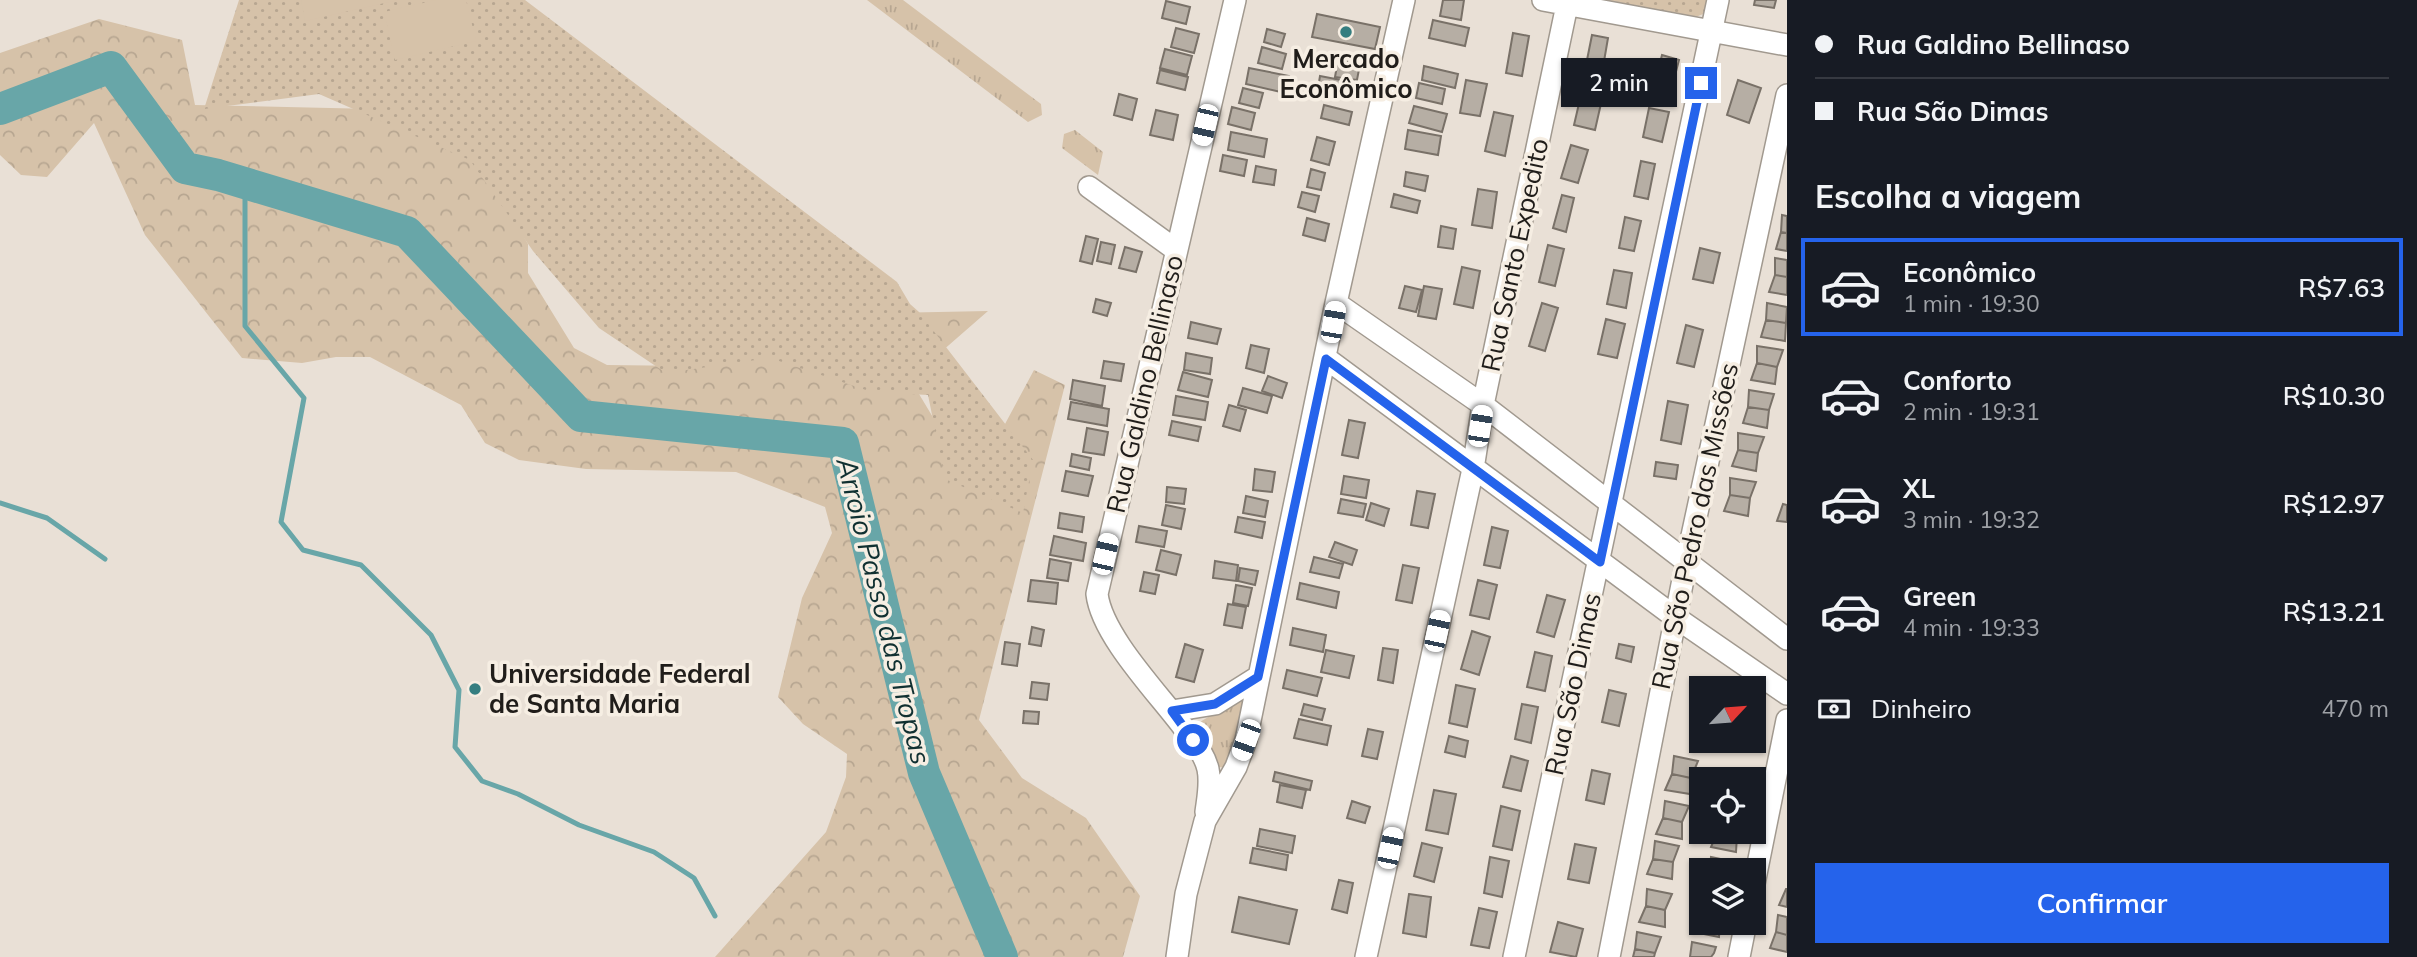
<!DOCTYPE html>
<html lang="pt">
<head>
<meta charset="utf-8">
<style>
	:root { --surface:#171b24; --page:#20242c; --text:#f1f3f6; --muted:#9ea1a6; --line:#363941; --accent:#2563eb }
	body { margin:0; font-family:Mulish,sans-serif; background:var(--page); color:var(--text); height:100vh; display:flex; flex-direction:column; font-size:26px; white-space:nowrap }
	* { box-sizing:border-box; margin:0 }
	p { font-size:23px; color:var(--muted) }
	.icon { flex:none; width:38px; height:38px; fill:none; stroke:currentColor; stroke-width:2; stroke-linecap:round; stroke-linejoin:round }
	.map { position:relative; flex:1; overflow:hidden }
	.side { display:flex; flex-direction:column; background:var(--surface); width:630px }
	.side>* { flex:none }
	.hud { display:grid; align-content:center; height:154px; padding:0 28px; background:var(--surface) }
	.needle { width:46px; rotate:64deg }
	.fabs { position:absolute; left:1689px; top:676px; display:grid; gap:14px }
	.fabs a { display:grid; place-items:center; width:77px; height:77px; border-radius:0px; background:var(--surface); box-shadow:0 2px 5px #0004; font-size:35px }
	.end { position:absolute; width:32px; height:32px; margin:-16px; border:9px solid #2563eb; background:#fff; box-shadow:0 0 0 4px #fff }
	.from { border-radius:50% }
	.bubble { position:absolute; height:49px; border-radius:0px; background:var(--surface); box-shadow:0 2px 5px #0004; font-size:23px; font-weight:600; line-height:49px; text-align:center }
	.car { position:absolute; width:21px; height:42px; margin:-21px -10px; border-radius:9px; box-shadow:0 0 5px 2px #0007; background:linear-gradient(#fff 24%,#345 0 40%,#fff 0 76%,#345 0 86%,#fff 0) }
	.hud b { display:flex; align-items:center; gap:24px; height:66px; font-size:26px }
	.hud b+b { border-top:2px solid var(--line) }
	.hud i { width:18px; height:18px; background:var(--text) }
	ul { padding:0; list-style:none }
	li { display:flex; align-items:center; gap:21px; height:98px; margin:0 14px 10px; padding:0 14px; border:4px solid transparent; border-radius:0px }
	li div { flex:1 }
	li b { display:block; font-size:26px }
	li em { font-style:normal; font-weight:600 }
	li.on { border-color:var(--accent) }
	li>.icon { width:63px; height:63px; stroke-width:1.5 }
	h2 { padding:0 28px; font-size:32px; line-height:84px }
	.pay { display:flex; align-items:center; gap:18px; height:77px; padding:0 28px; font-size:26px }
	.pay p { margin-inline-start:auto }
	.button { display:flex; gap:14px; margin-top:auto; padding:14px 28px }
	.button a { flex:1; height:80px; border-radius:0px; background:var(--accent); color:#fff; font-size:28px; font-weight:600; line-height:80px; text-align:center }
	main { display:flex; flex:1; min-height:0 }
	.map>svg:first-child { display:block }
	.grass { fill:url(#grass-tufts) }
	.forest { fill:url(#forest-crowns) }
	.park { fill:url(#park-dots) }
	.pitch { fill:#d6c2a9 }
	.lines { fill:none; stroke-linecap:round; stroke-linejoin:round }
	.stream { stroke:#68a6a8; stroke-width:5 }
	.river { stroke:#68a6a8; stroke-width:32 }
	.building { fill:#b6aea4; stroke:#797168; stroke-width:2 }
	.minor-casing { stroke:#a1998f; stroke-width:24 }
	.minor { stroke:#fff; stroke-width:21 }
	.route { stroke:#2563eb; stroke-width:9 }
	.poi-dot { fill:#357e80; stroke:#f6eee3; stroke-width:2.5 }
	.labels { text-anchor:middle; stroke-width:7; stroke-linejoin:round; paint-order:stroke }
	.poi-label { font-size:26px; font-weight:bold; fill:#201d1a; stroke:#f6eee3 }
	.street-label { font-size:26px; fill:#201d1a; stroke:#f6eee3 }
	.water-label { font-size:28px; font-style:italic; fill:#103031; stroke:#f6eee3 }
</style>
</head>
<body>
<main>
<div class="map">
<svg width="1787" height="957" viewBox="0 0 1787 957">
	<defs>
		<pattern id="grass-tufts" width="24" height="20" patternUnits="userSpaceOnUse" patternTransform="scale(1.75)"><rect width="24" height="20" fill="#d6c2a9"/><path d="M3 7l-1-3M5 7V3M7 7l1-3M15 17l-1-3M17 17v-4M19 17l1-3" fill="none" stroke="#b7a691"/></pattern>
		<pattern id="forest-crowns" width="20" height="18" patternUnits="userSpaceOnUse" patternTransform="scale(1.75)"><rect width="20" height="18" fill="#d6c2a9"/><path d="M2 6a3 3 0 1 1 6 0M12 15a3 3 0 1 1 6 0" fill="none" stroke="#b7a691"/></pattern>
		<pattern id="park-dots" width="8" height="8" patternUnits="userSpaceOnUse" patternTransform="scale(1.75)"><rect width="8" height="8" fill="#d6c2a9"/><path d="M2 2h.1M6 6h.1" fill="none" stroke="#b7a691" stroke-width="1.8" stroke-linecap="round"/></pattern>
	</defs>
	<rect width="100%" height="100%" fill="#e9e0d6"/>
	<path class="grass" d="M867 0H903L1041 104 1042 115 1028 122Z
		M1075 130 1103 152 1098 175 1062 148 1064 134Z
		M1248 693 1238 743 1226 768 1212 766 1194 731 1195 725Z"/>
	<path class="forest" d="M99 19 182 40 195 105 374 109 467 139 528 244V273L574 348 607 365 692 366 888 313 988 311 910 379 934 419 1005 424 1034 370 1065 385 979 720 1022 778 1086 818 1140 896 1123 957H715L826 832 846 777 847 754 803 724 778 697 802 598 832 533 825 507 736 472 586 469 519 460 485 443 461 405 370 357H336L302 363 242 358 145 235 94 123 47 177 21 175 0 155V53Z"/>
	<path class="park" d="M239 0H525L897 282 910 304 919 312 1033 460 1023 513 945 479 928 395 872 392 770 358 666 373 599 328 533 251 470 160 319 94 204 109Z
		M1596 0H1711L1708 12 1686 21Z"/>
	<path class="pitch" d="M301 0H398L305 21Z
		M436 0H466L476 41 395 60 384 12Z"/>
	<g class="lines">
		<path class="stream" d="M245 183V326L304 398 281 522 303 550 361 565 431 635 459 690 455 747 482 781 518 794 579 825 654 852 694 878 715 916
			M0 503 47 518 105 559"/>
		<path class="river" d="M0 109 111 67 185 168 218 175 407 232 581 416 843 443 924 773 1002 957"/>
	</g>
	<path class="building" d="M1443 0H1464L1461 20 1440 16Z
		M1755 0H1776L1774 8 1754 5Z
		M1166 1 1190 7 1186 24 1162 18Z
		M1317 14 1380 27 1375 49 1312 37Z
		M1433 20 1469 28 1465 46 1429 38Z
		M1176 28 1199 34 1194 53 1171 47Z
		M1267 29 1285 34 1281 47 1264 42Z
		M1513 33 1529 36 1522 76 1506 73Z
		M1592 35 1608 38 1602 73 1585 70Z
		M1262 47 1286 54 1282 69 1258 63Z
		M1165 49 1192 56 1187 75 1160 68Z
		M1662 55 1679 60 1671 91 1654 86Z
		M1338 60 1360 64 1357 80 1335 77Z
		M1424 66 1458 74 1455 88 1422 80Z
		M1249 68 1289 76 1285 93 1246 84Z
		M1160 70 1188 77 1185 90 1157 83Z
		M1320 76 1341 80 1337 98 1317 94Z
		M1466 80 1487 84 1480 116 1460 113Z
		M1738 80 1761 88 1749 123 1727 115Z
		M1419 83 1445 89 1442 104 1416 98Z
		M1243 88 1263 93 1259 108 1239 103Z
		M1119 94 1137 99 1132 120 1114 115Z
		M1581 95 1602 99 1595 130 1574 125Z
		M1324 105 1352 112 1349 125 1321 118Z
		M1414 106 1447 114 1442 132 1409 123Z
		M1232 107 1255 113 1251 130 1228 124Z
		M1649 108 1669 112 1662 142 1643 137Z
		M1156 110 1178 115 1173 140 1150 135Z
		M1494 112 1513 116 1505 156 1485 151Z
		M1408 130 1441 136 1438 155 1405 149Z
		M1231 132 1267 139 1264 157 1228 150Z
		M1317 137 1335 142 1329 165 1311 160Z
		M1571 145 1588 150 1578 183 1561 178Z
		M1223 155 1247 160 1244 176 1220 171Z
		M1641 161 1655 164 1648 199 1634 196Z
		M1256 166 1276 170 1274 185 1253 182Z
		M1311 169 1325 173 1321 190 1307 187Z
		M1406 172 1428 176 1425 191 1404 186Z
		M1478 189 1497 192 1492 228 1472 225Z
		M1302 192 1319 196 1315 212 1298 207Z
		M1394 194 1420 201 1417 213 1391 207Z
		M1562 195 1574 198 1566 232 1553 228Z
		M1782 215 1787 216V233L1781 232Z
		M1625 217 1641 221 1634 251 1619 248Z
		M1307 218 1329 224 1325 241 1303 235Z
		M1441 226 1456 229 1453 249 1438 247Z
		M1781 232 1787 233V251L1776 249Z
		M1086 236 1098 239 1092 264 1080 261Z
		M1101 242 1115 245 1111 264 1097 261Z
		M1548 245 1564 249 1555 286 1539 282Z
		M1125 247 1142 252 1136 272 1119 268Z
		M1700 248 1720 253 1713 283 1693 279Z
		M1775 258 1787 260V277L1775 275Z
		M1462 267 1480 271 1473 308 1454 304Z
		M1614 270 1632 273 1626 308 1607 304Z
		M1775 275 1787 277V295L1769 292Z
		M1405 286 1422 290 1416 312 1399 308Z
		M1424 286 1442 289 1436 319 1418 316Z
		M1096 299 1111 303 1107 316 1093 312Z
		M1542 303 1558 308 1545 351 1529 346Z
		M1767 303 1787 307 1786 323 1766 320Z
		M1606 319 1625 324 1617 358 1598 354Z
		M1766 320 1786 323 1785 341 1761 337Z
		M1191 322 1221 329 1217 344 1188 338Z
		M1686 325 1703 330 1694 367 1677 363Z
		M1251 345 1269 349 1264 373 1246 368Z
		M1757 346 1783 350 1777 367 1757 363Z
		M1186 353 1212 358 1210 374 1184 370Z
		M1104 361 1124 364 1121 381 1101 378Z
		M1757 363 1777 367 1775 384 1751 380Z
		M1183 372 1212 380 1208 397 1178 390Z
		M1268 376 1287 383 1282 398 1262 391Z
		M1073 380 1105 386 1102 406 1070 399Z
		M1243 388 1272 396 1267 413 1238 405Z
		M1749 390 1774 394 1769 410 1748 407Z
		M1176 396 1208 402 1205 420 1173 415Z
		M1668 401 1688 405 1681 444 1661 440Z
		M1071 402 1109 409 1107 426 1068 419Z
		M1229 405 1246 410 1240 431 1223 426Z
		M1748 407 1769 410 1767 428 1743 423Z
		M1349 420 1365 423 1358 458 1342 455Z
		M1172 421 1201 427 1198 441 1169 435Z
		M1087 428 1108 432 1104 455 1083 452Z
		M1738 433 1764 437 1758 453 1738 450Z
		M1738 450 1758 453 1756 471 1732 466Z
		M1072 454 1091 458 1089 470 1070 466Z
		M1656 462 1678 465 1676 479 1654 476Z
		M1255 469 1275 472 1272 492 1253 490Z
		M1066 471 1093 476 1088 496 1062 491Z
		M1344 476 1369 480 1366 498 1341 494Z
		M1730 478 1756 482 1750 498 1730 495Z
		M1167 487 1186 489 1184 504 1166 502Z
		M1417 491 1435 494 1428 528 1411 525Z
		M1730 495 1750 498 1748 516 1724 511Z
		M1246 496 1268 501 1265 517 1243 513Z
		M1341 499 1366 504 1363 517 1338 513Z
		M1371 503 1389 509 1384 526 1366 520Z
		M1783 504 1787 505V522L1777 521Z
		M1166 505 1185 509 1181 529 1162 525Z
		M1060 513 1084 517 1082 532 1058 528Z
		M1238 517 1265 522 1262 538 1235 532Z
		M1139 526 1167 531 1164 547 1136 542Z
		M1492 527 1508 531 1500 568 1484 565Z
		M1054 536 1086 543 1083 561 1050 555Z
		M1335 542 1357 550 1352 565 1329 557Z
		M1161 550 1181 555 1176 575 1156 570Z
		M1314 557 1343 564 1339 578 1310 572Z
		M1050 559 1071 563 1068 581 1047 578Z
		M1215 561 1238 565 1236 581 1213 578Z
		M1403 565 1419 568 1412 603 1396 600Z
		M1240 568 1258 571 1255 585 1238 581Z
		M1144 572 1159 575 1155 594 1140 591Z
		M1031 580 1058 583 1056 604 1028 601Z
		M1478 580 1497 585 1489 619 1470 615Z
		M1300 583 1339 592 1336 608 1297 599Z
		M1236 585 1252 588 1248 606 1233 603Z
		M1547 595 1565 600 1554 637 1537 632Z
		M1228 604 1246 607 1242 628 1224 625Z
		M1032 627 1044 630 1041 646 1029 644Z
		M1293 628 1326 635 1323 652 1290 645Z
		M1472 631 1490 637 1479 675 1461 669Z
		M1005 642 1020 644 1017 666 1002 664Z
		M1185 644 1203 650 1194 682 1176 677Z
		M1619 644 1634 647 1631 662 1616 658Z
		M1383 648 1398 650 1393 683 1378 680Z
		M1326 650 1354 656 1349 678 1321 672Z
		M1535 652 1552 656 1545 691 1527 687Z
		M1287 670 1322 678 1317 696 1283 688Z
		M1032 682 1049 684 1047 700 1030 698Z
		M1456 685 1475 689 1467 727 1449 723Z
		M1609 690 1626 694 1619 726 1602 722Z
		M1304 704 1325 709 1322 720 1301 715Z
		M1522 704 1538 707 1531 743 1515 739Z
		M1024 711 1039 712 1038 724 1023 723Z
		M1299 719 1331 726 1327 745 1294 738Z
		M1368 729 1383 732 1377 759 1362 756Z
		M1449 736 1468 741 1465 757 1445 752Z
		M1511 756 1528 761 1521 791 1503 787Z
		M1674 756 1698 761 1691 778 1672 774Z
		M1728 769 1752 774V779H1728Z
		M1592 770 1610 774 1604 804 1586 800Z
		M1275 772 1312 781 1310 790 1273 781Z
		M1672 774 1691 778 1690 794 1665 790Z
		M1280 785 1306 790 1302 808 1277 802Z
		M1434 790 1456 794 1448 834 1426 830Z
		M1352 801 1370 807 1365 823 1347 818Z
		M1665 801 1689 806 1682 822 1663 818Z
		M1501 806 1520 811 1512 850 1493 846Z
		M1663 818 1682 822V839L1656 834Z
		M1260 829 1295 836 1292 853 1257 846Z
		M1718 831 1737 835 1736 852 1711 847Z
		M1655 841 1679 846 1673 862 1653 859Z
		M1422 843 1442 848 1434 882 1414 876Z
		M1575 844 1596 848 1589 883 1568 879Z
		M1253 848 1288 855 1286 870 1250 863Z
		M1490 857 1509 861 1502 897 1484 893Z
		M1711 857 1735 862 1734 869 1710 870Z
		M1653 859 1673 862 1672 879 1647 874Z
		M1339 880 1353 883 1347 913 1332 909Z
		M1647 889 1672 894 1665 910 1646 906Z
		M1786 889H1787V907L1779 905Z
		M1409 894 1431 897 1426 937 1403 933Z
		M1239 897 1297 910 1289 944 1232 932Z
		M1646 906 1665 910V927L1639 922Z
		M1479 908 1497 912 1489 948 1471 945Z
		M1778 915 1787 917V935L1776 932Z
		M1700 916 1701 922H1720L1719 937 1694 932Z
		M1558 922 1583 929 1576 957 1550 952Z
		M1637 932 1661 937 1655 953 1635 949Z
		M1776 932 1787 935V952L1770 948Z
		M1692 942 1716 947 1714 953 1711 957H1690Z
		M1635 949 1655 953 1654 957H1633Z"/>
	<g class="lines">
		<defs>
			<path id="minor" d="M1543 0 1787 45
				M1089 187 1176 250
				M1336 303 1483 405 1787 639
				M1327 359 1675 617 1787 694
				M1172 711 1215 704 1258 677
				M1206 812C1208 797 1211 783 1208 769 1205 756 1195 742 1187 732 1161 696 1102 637 1097 594L1235 0
				M1754 884 1787 720
				M1177 957 1186 894 1205 821 1236 767 1246 740 1336 303 1404 0
				M1366 957 1473 469 1483 405 1567 5
				M1514 957 1718 0
				M1609 957 1687 559 1787 95
				M1739 957 1746 922"/>
		</defs>
		<use href="#minor" class="minor-casing"/>
		<use href="#minor" class="minor"/>
	</g>
	<g class="lines">
		<path class="route" d="M1193 740 1172 711 1215 704 1258 677 1326 359 1600 562 1701 83"/>
	</g>
	<g class="poi-dot">
		<circle cx="1346" cy="32" r="7"/>
		<circle cx="475" cy="689" r="7"/>
	</g>
	<g class="labels">
		<g class="poi-label">
			<text x="1346" y="68">Mercado<tspan x="1346" dy="30">Econômico</tspan></text>
			<text x="489" y="683" text-anchor="start">Universidade Federal<tspan x="489" dy="30">de Santa Maria</tspan></text>
		</g>
		<g class="street-label">
			<text transform="translate(1515 255) rotate(-78)" y="9">Rua Santo Expedito</text>
			<text transform="translate(1145 384) rotate(-77)" y="9">Rua Galdino Bellinaso</text>
			<text transform="translate(1695 526) rotate(-78)" y="9">Rua São Pedro das Missões</text>
			<text transform="translate(1573 684) rotate(-78)" y="9">Rua São Dimas</text>
		</g>
		<g class="water-label">
			<text transform="translate(884 611) rotate(76)" y="10">Arroio Passo das Tropas</text>
		</g>
	</g>
</svg>
<div class="fabs">
<a><svg class="needle" viewBox="-14 -14 28 28"><path d="M0-13l5 13h-10z" fill="#e53935"/><path d="M0 13l5-13h-10z" fill="#9ea1a6"/></svg></a>
<a><svg class="icon" aria-label="locate" viewBox="0 0 24 24"><circle cx="12" cy="12" r="6"/><path d="M12 2v4M12 18v4M2 12h4M18 12h4"/></svg></a>
<a><svg class="icon" aria-label="layers" viewBox="0 0 24 24"><path d="M12 4l9 5-9 5-9-5zM3 14l9 5 9-5"/></svg></a>
</div>
<i class="end from" style="left:1193px;top:740px"></i>
<i class="end" style="left:1701px;top:83px"></i>
<div class="bubble" style="left:1561px;top:58px;width:116px">2 min</div>
<i class="car" style="left:1205px;top:125px;rotate:193deg"></i>
<i class="car" style="left:1333px;top:322px;rotate:10deg"></i>
<i class="car" style="left:1480px;top:426px;rotate:9deg"></i>
<i class="car" style="left:1105px;top:554px;rotate:13deg"></i>
<i class="car" style="left:1437px;top:631px;rotate:12deg"></i>
<i class="car" style="left:1246px;top:740px;rotate:200deg"></i>
<i class="car" style="left:1390px;top:848px;rotate:12deg"></i>
</div>
<section class="side">
<div class="hud">
<b><i class="from"></i>Rua Galdino Bellinaso</b>
<b><i></i>Rua São Dimas</b>
</div>
<h2>Escolha a viagem</h2>
<ul>
<li class="on"><svg class="icon" aria-label="car" viewBox="0 0 24 24"><path d="M5 17H2v-5l4-1 3-4h7l3 4 3 1v5h-3M9 17h6M6 11h13"/><circle cx="7" cy="17" r="2"/><circle cx="17" cy="17" r="2"/></svg><div><b>Econômico</b><p>1 min · 19:30</p></div><em>R$7.63</em></li>
<li><svg class="icon" aria-label="car" viewBox="0 0 24 24"><path d="M5 17H2v-5l4-1 3-4h7l3 4 3 1v5h-3M9 17h6M6 11h13"/><circle cx="7" cy="17" r="2"/><circle cx="17" cy="17" r="2"/></svg><div><b>Conforto</b><p>2 min · 19:31</p></div><em>R$10.30</em></li>
<li><svg class="icon" aria-label="car" viewBox="0 0 24 24"><path d="M5 17H2v-5l4-1 3-4h7l3 4 3 1v5h-3M9 17h6M6 11h13"/><circle cx="7" cy="17" r="2"/><circle cx="17" cy="17" r="2"/></svg><div><b>XL</b><p>3 min · 19:32</p></div><em>R$12.97</em></li>
<li><svg class="icon" aria-label="car" viewBox="0 0 24 24"><path d="M5 17H2v-5l4-1 3-4h7l3 4 3 1v5h-3M9 17h6M6 11h13"/><circle cx="7" cy="17" r="2"/><circle cx="17" cy="17" r="2"/></svg><div><b>Green</b><p>4 min · 19:33</p></div><em>R$13.21</em></li>
</ul>
<div class="pay"><svg class="icon" aria-label="cash" viewBox="0 0 24 24"><path d="M3 7h18v10H3z"/><circle cx="12" cy="12" r="2"/></svg>Dinheiro<p>470 m</p></div>
<div class="button"><a>Confirmar</a></div>
</section>
</main>
</body>
</html>
